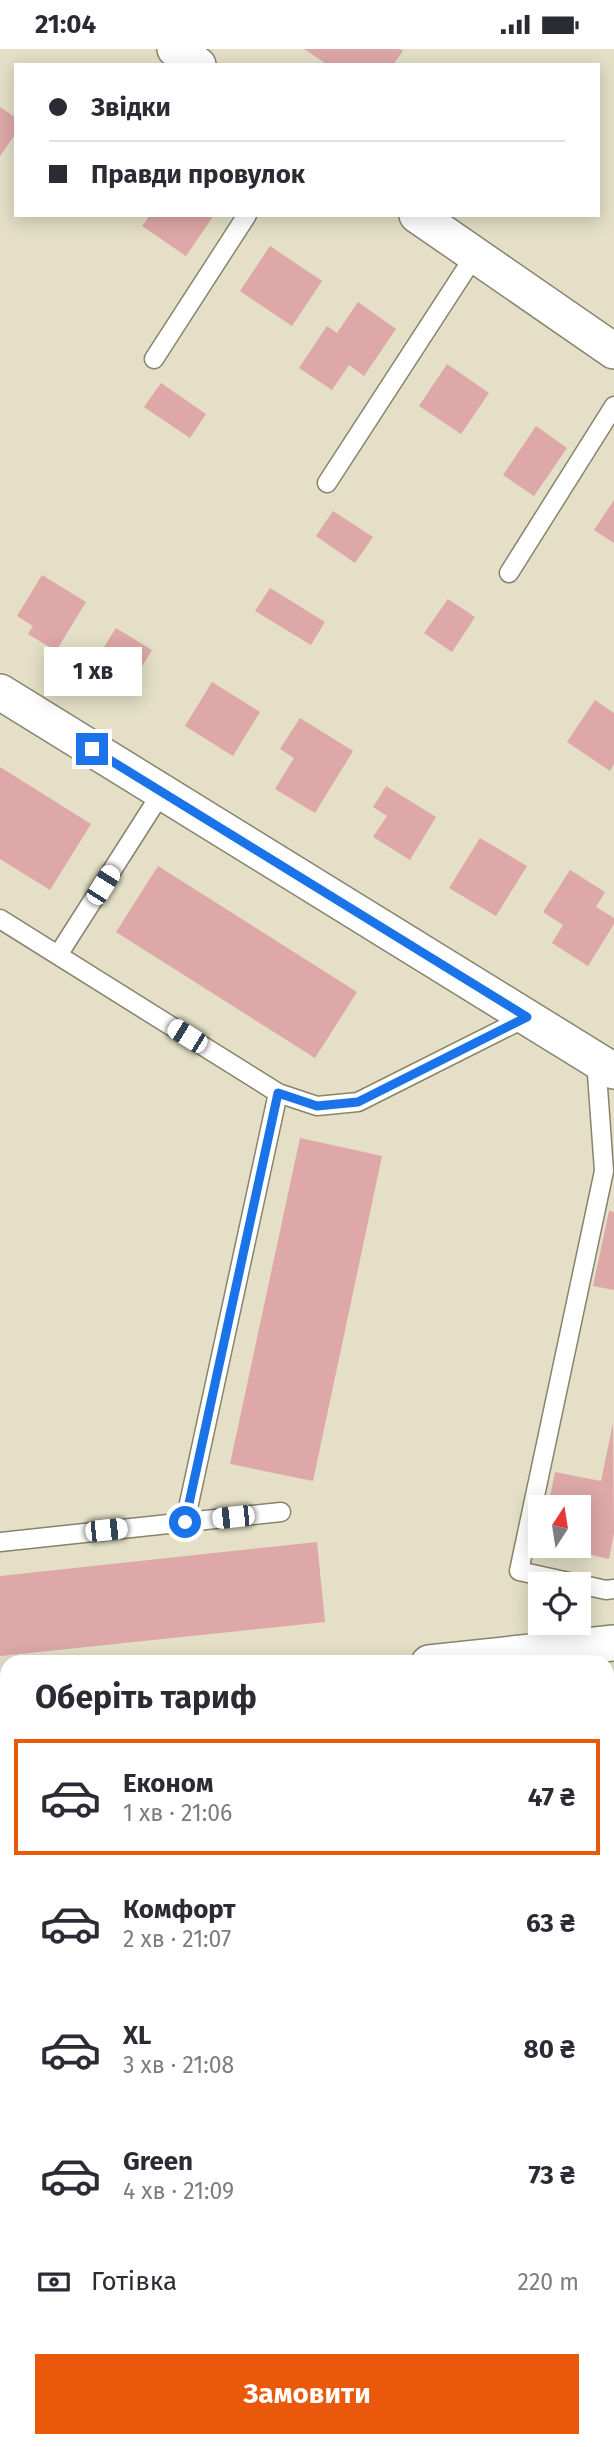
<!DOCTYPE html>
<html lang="uk">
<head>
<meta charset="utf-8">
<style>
	:root { --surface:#fff; --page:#f7f7f7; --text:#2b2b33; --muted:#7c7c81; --line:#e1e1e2; --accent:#ea580c }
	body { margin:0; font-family:"Fira Sans",sans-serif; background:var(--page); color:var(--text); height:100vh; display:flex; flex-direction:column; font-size:26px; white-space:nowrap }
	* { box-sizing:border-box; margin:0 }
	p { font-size:23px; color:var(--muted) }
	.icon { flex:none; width:38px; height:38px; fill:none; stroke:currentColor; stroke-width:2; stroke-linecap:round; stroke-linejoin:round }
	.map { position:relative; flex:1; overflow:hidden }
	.sheet { position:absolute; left:0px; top:1606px; width:614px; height:793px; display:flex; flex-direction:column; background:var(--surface); border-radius:21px 21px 0 0; box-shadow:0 4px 18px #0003 }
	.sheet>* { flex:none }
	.banner { position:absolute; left:14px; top:14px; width:586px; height:154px; border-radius:0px; box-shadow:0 4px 18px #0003; display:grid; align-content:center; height:154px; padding:0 35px; background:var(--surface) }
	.needle { width:46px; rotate:12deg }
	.tools { position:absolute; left:528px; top:1446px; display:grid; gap:14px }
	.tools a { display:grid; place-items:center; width:63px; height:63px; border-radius:0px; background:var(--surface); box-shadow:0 4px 18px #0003; font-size:35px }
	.end { position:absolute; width:32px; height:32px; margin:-16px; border:9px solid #1a73e8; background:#fff; box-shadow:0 0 0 4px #fff }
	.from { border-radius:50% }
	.bubble { position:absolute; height:49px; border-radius:0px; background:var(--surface); box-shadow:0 4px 18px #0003; font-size:23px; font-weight:700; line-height:49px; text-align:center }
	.car { position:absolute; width:21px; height:42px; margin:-21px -10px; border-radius:9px; box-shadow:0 0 5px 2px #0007; background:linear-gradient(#fff 24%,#345 0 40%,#fff 0 76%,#345 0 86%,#fff 0) }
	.banner b { display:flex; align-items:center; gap:24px; height:66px; font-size:26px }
	.banner b+b { border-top:2px solid var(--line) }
	.banner i { width:18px; height:18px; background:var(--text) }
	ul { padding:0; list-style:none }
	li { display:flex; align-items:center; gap:21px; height:116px; margin:0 14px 10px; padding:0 21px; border:4px solid transparent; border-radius:0px }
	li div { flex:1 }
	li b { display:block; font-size:26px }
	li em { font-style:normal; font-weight:700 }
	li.current { border-color:var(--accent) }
	li>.icon { width:63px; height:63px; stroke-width:1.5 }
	h2 { padding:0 35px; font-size:32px; line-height:84px }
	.pay { display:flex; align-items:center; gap:18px; height:77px; padding:0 35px; font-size:26px }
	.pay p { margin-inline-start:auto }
	.button { display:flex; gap:14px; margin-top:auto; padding:14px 35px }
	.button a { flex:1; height:80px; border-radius:0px; background:var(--accent); color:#fff; font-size:28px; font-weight:700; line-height:80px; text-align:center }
	.status { display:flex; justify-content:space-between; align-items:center; height:49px; padding:0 35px; background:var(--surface); direction:ltr }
	.status svg { height:19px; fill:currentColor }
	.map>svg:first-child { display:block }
	.building { fill:#dda8a7 }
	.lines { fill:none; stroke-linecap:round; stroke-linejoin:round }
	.service-casing { stroke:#87836c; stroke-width:21 }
	.minor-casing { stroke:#87836c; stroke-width:38 }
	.service { stroke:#fff; stroke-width:18 }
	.minor { stroke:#fff; stroke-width:35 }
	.route { stroke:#1a73e8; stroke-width:9 }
</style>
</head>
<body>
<div class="status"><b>21:04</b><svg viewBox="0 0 49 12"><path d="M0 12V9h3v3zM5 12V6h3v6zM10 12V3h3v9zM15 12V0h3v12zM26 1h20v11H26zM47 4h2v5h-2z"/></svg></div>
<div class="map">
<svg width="614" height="2398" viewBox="0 0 614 2398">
	<rect width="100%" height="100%" fill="#e4dfc6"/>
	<path class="building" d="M304 0H400L403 2 393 16H328Z
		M0 58 16 69V84L0 107Z
		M150 166H214L186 207 142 177Z
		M270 197 322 232 292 277 240 242Z
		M358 253 396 280 364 327 349 316 332 341 299 319 327 277 337 284Z
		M447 315 489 344 461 385 419 357Z
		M161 334 206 365 190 389 144 358Z
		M536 377 567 399 534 447 503 426Z
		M614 451V494L594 481Z
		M333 462 373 488 355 514 316 487Z
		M42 526 86 553 56 602 28 585 33 577 17 567Z
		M270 539 325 573 311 596 255 562Z
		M448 550 475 568 452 603 424 584Z
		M116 579 152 601 125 645 89 622Z
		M212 633 260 663 233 707 185 677Z
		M595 651 614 664V715L610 722 567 693Z
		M300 669 353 702 315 764 275 740 294 709 280 700Z
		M0 718 91 775 50 841 0 810Z
		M386 737 436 768 410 811 373 788 387 767 373 758Z
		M480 789 527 817 496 867 449 839Z
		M158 817 357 943 315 1009 116 883Z
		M570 821 605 843 596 858 614 869V875L588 917 552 894 563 876 543 863Z
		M300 1089 382 1107 313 1432 230 1415Z
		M609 1162 614 1163V1241L593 1237Z
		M613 1374 614 1484 609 1510 552 1497 579 1496V1458H548L555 1423 601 1432Z
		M317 1493 325 1573 0 1607V1527Z
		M614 1657V1715H607V1658Z
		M0 1758H7V1860L0 1861Z
		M0 1909H7V1967H3Z
		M607 2116 614 2117V2145L607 2144Z
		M607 2182 614 2183V2216L607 2215Z
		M0 2227 7 2228V2251L0 2250Z
		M607 2252 614 2253V2292L607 2290Z
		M5 2268H7V2318L0 2317Z
		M607 2375 614 2377V2398H559L560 2392H607Z"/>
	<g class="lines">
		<defs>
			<path id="service" d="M154 310 247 166
				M327 434 475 206
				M509 524 614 357
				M0 870 278 1044 317 1057 358 1053 527 968
				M58 906 162 743
				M185 1473 278 1044
				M0 1493 281 1463
				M578 1535 519 1522 604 1122 596 1011
				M579 1535 606 1541 614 1540
				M47 2398 48 2392
				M265 2398 266 2392"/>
			<path id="minor" d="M175 0 198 16
				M417 166 614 302
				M0 643 614 1022
				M429 1614 614 1594
				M0 1659 7 1658"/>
		</defs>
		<use href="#service" class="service-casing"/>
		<use href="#minor" class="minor-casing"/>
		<use href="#service" class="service"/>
		<use href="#minor" class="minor"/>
	</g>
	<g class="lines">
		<path class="route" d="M92 700 527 968 358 1053 317 1057 278 1044 185 1473"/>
	</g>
</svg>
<div class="tools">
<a><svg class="needle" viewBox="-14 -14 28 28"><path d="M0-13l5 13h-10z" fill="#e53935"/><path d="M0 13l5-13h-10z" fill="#7c7c81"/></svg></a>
<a><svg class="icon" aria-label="locate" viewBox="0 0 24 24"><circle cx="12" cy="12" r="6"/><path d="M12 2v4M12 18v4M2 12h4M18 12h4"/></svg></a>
</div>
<i class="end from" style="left:185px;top:1473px"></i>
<i class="end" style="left:92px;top:700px"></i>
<div class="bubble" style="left:44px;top:598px;width:98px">1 хв</div>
<i class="car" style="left:103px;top:836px;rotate:32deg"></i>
<i class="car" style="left:187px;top:987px;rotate:302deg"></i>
<i class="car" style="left:233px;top:1468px;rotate:264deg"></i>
<i class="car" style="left:106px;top:1481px;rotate:84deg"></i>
<div class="banner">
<b><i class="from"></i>Звідки</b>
<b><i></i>Правди провулок</b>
</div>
<section class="sheet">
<h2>Оберіть тариф</h2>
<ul>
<li class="current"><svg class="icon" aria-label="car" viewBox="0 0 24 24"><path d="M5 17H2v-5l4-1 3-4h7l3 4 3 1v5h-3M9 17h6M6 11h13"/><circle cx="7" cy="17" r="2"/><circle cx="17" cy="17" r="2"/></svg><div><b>Економ</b><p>1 хв · 21:06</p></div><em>47 ₴</em></li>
<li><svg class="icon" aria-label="car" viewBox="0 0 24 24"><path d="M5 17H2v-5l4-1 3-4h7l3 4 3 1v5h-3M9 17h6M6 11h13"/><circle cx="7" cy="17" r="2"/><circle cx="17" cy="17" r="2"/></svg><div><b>Комфорт</b><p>2 хв · 21:07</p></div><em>63 ₴</em></li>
<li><svg class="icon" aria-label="car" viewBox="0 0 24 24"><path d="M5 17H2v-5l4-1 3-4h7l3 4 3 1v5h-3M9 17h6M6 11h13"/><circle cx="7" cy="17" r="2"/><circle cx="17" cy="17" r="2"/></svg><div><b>XL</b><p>3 хв · 21:08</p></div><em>80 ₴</em></li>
<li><svg class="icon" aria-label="car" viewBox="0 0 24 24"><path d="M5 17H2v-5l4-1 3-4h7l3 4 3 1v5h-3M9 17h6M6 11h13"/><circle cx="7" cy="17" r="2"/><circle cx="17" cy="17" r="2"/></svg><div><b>Green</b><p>4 хв · 21:09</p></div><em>73 ₴</em></li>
</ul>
<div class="pay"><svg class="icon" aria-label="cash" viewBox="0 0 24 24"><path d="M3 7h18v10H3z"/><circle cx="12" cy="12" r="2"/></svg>Готівка<p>220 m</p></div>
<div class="button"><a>Замовити</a></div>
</section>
</div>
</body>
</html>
